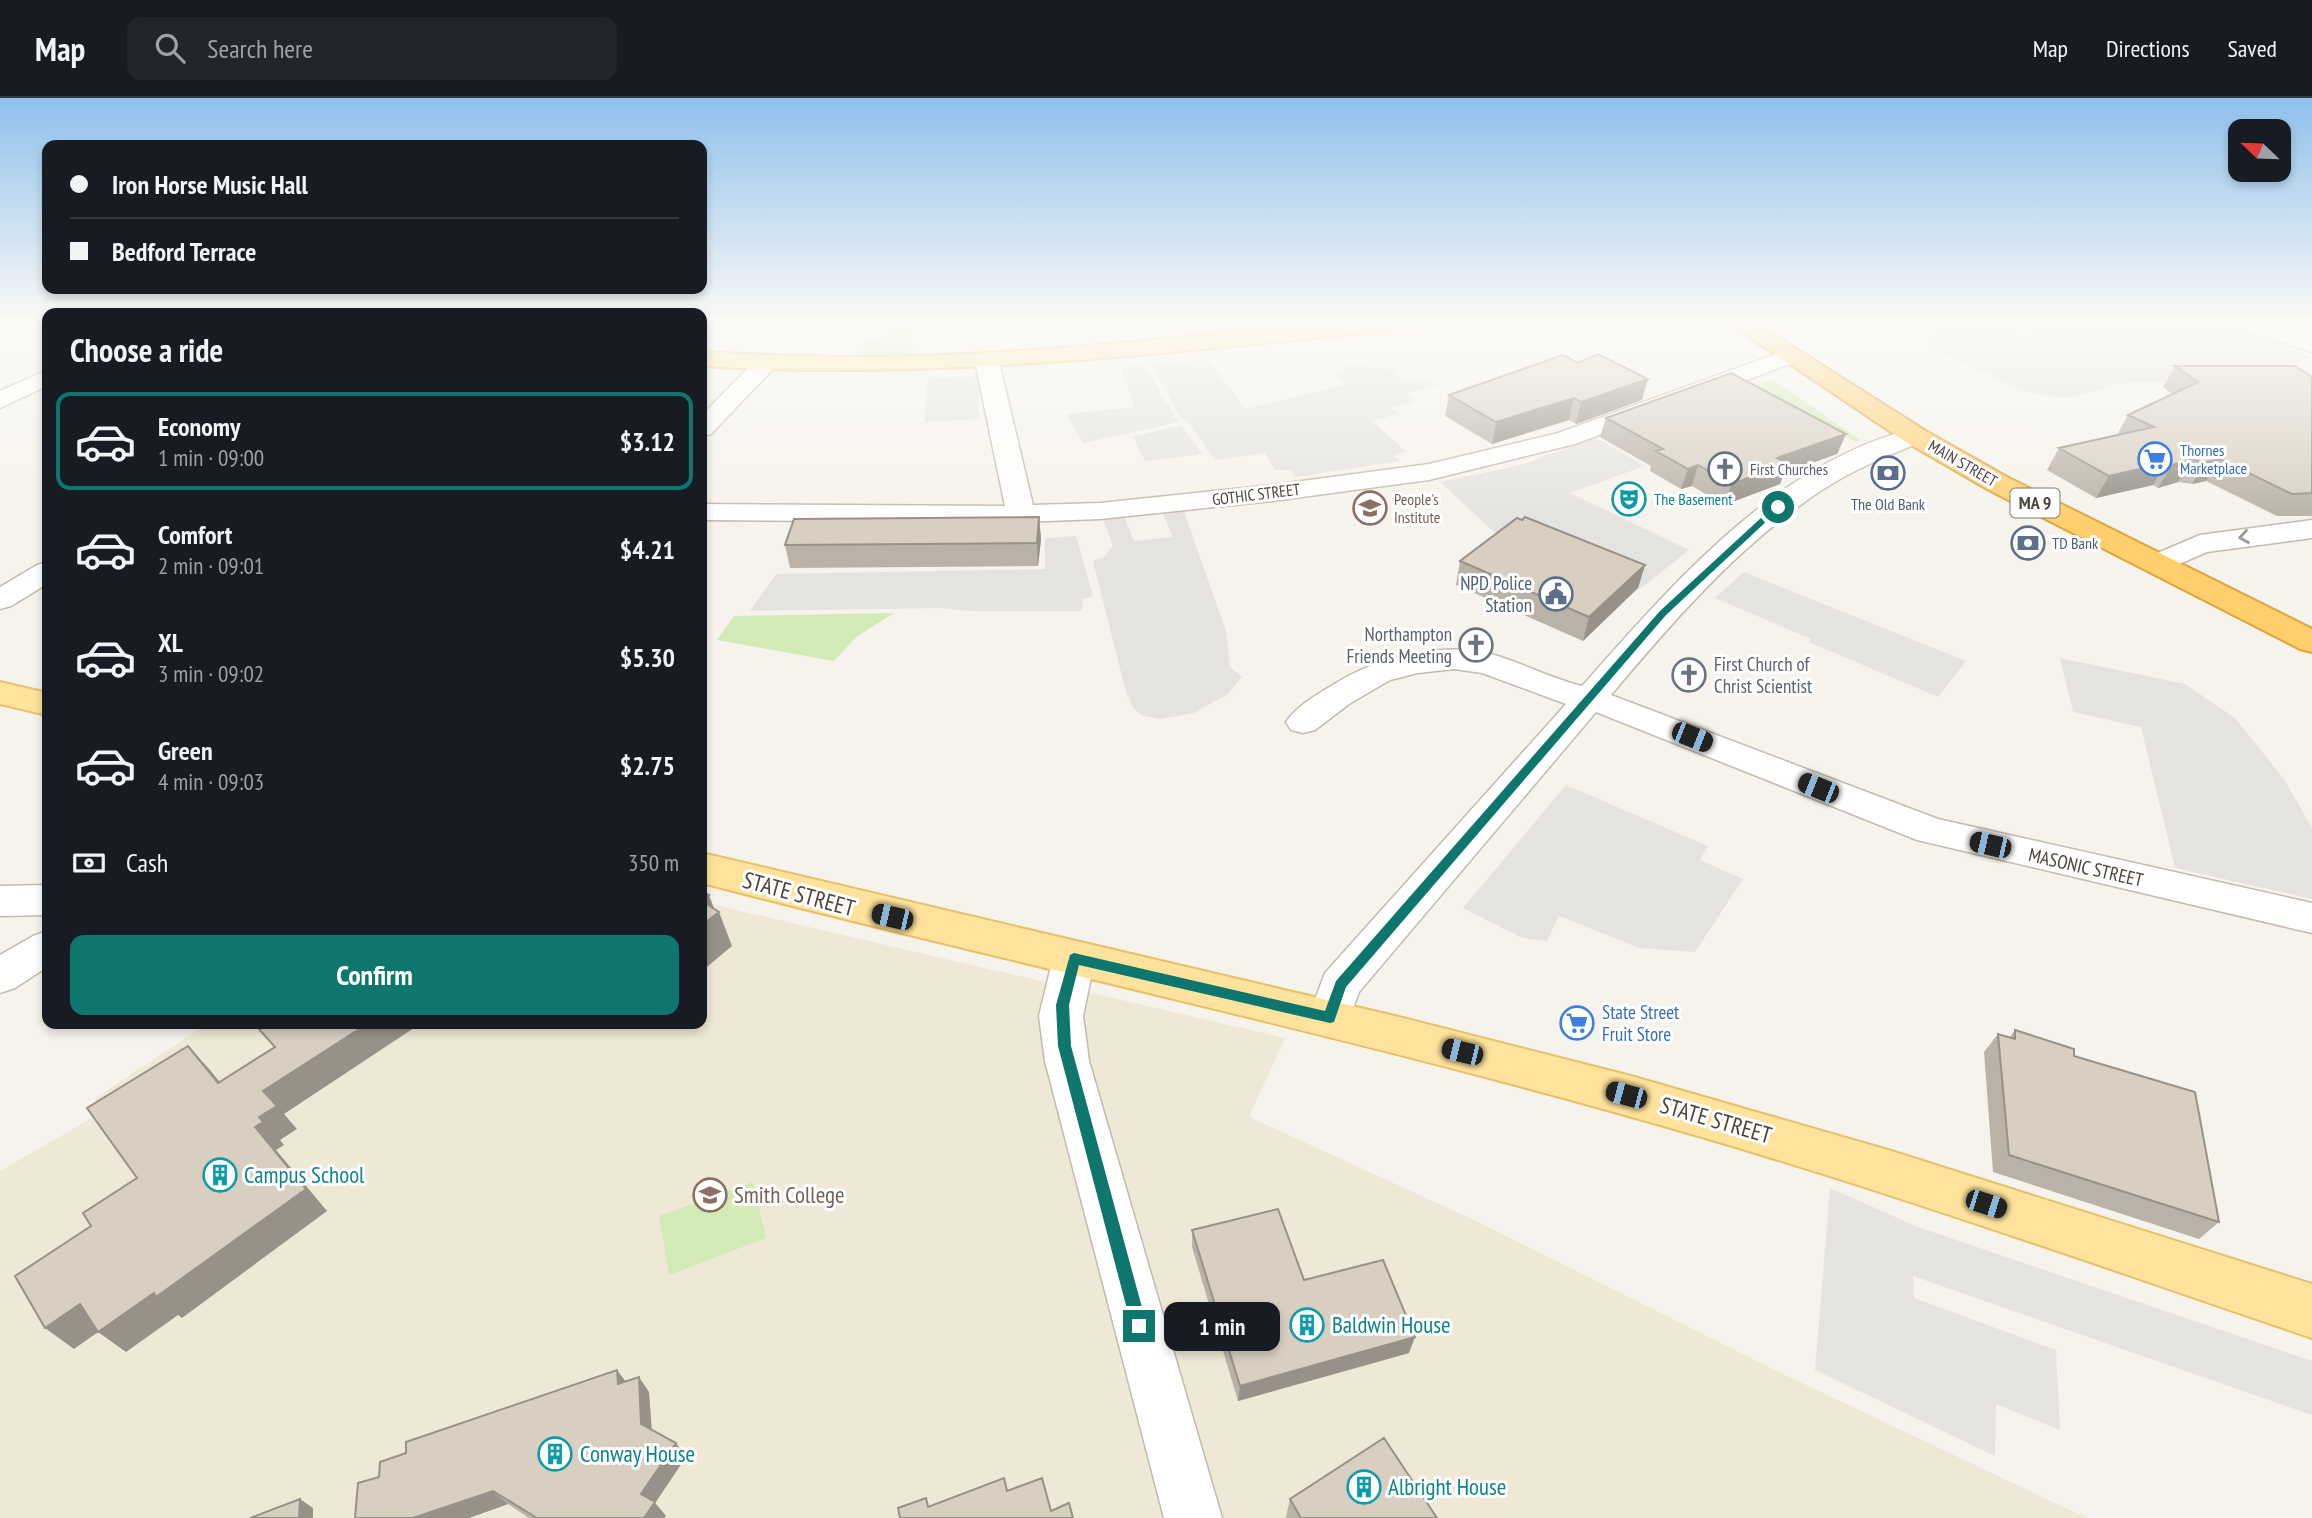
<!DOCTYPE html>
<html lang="en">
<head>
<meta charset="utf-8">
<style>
	:root { --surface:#171b24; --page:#20242c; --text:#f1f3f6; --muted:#9ea1a6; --line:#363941; --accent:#0f766e }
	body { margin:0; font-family:"PT Sans Narrow",sans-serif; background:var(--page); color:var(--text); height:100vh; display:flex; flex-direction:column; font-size:26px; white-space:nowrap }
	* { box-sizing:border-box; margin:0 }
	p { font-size:23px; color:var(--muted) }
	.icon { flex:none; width:38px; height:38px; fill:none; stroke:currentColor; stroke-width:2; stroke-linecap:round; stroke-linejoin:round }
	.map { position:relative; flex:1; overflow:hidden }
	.sheet { position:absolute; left:42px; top:210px; width:665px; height:721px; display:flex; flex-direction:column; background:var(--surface); border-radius:14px; box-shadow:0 4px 10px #0003 }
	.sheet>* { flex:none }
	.hud { position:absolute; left:42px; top:42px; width:665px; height:154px; border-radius:14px; box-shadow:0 4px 10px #0003; display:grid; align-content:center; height:154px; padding:0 28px; background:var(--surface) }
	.needle { width:46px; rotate:293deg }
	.controls { position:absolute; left:2228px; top:21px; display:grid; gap:14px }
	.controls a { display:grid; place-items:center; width:63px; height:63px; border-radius:14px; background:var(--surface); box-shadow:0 4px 10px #0003; font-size:35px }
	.end { position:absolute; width:32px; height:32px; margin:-16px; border:9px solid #0f766e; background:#fff; box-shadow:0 0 0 4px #fff }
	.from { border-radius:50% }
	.bubble { position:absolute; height:49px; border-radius:14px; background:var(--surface); box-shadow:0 4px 10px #0003; font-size:23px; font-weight:700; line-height:49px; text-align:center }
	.car { position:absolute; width:21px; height:42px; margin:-21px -10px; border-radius:9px; box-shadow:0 0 5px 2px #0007; background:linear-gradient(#222 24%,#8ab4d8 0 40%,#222 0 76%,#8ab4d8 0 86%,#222 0) }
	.hud b { display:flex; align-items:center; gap:24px; height:66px; font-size:26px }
	.hud b+b { border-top:2px solid var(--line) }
	.hud i { width:18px; height:18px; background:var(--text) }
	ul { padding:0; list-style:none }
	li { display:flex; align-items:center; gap:21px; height:98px; margin:0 14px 10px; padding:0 14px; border:4px solid transparent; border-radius:14px }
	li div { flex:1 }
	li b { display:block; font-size:26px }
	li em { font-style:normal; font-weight:700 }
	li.current { border-color:var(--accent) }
	li>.icon { width:63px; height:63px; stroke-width:1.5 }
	h2 { padding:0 28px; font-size:32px; line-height:84px }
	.pay { display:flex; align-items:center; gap:18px; height:77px; padding:0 28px; font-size:26px }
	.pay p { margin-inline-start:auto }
	.primary-button { display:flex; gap:14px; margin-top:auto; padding:14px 28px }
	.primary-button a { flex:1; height:80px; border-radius:14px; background:var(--accent); color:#fff; font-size:28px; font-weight:700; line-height:80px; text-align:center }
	header { display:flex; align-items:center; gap:42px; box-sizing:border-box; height:98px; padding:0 35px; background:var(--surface); border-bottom:2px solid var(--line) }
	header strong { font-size:33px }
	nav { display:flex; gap:38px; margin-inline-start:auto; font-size:24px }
	.search { width:490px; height:63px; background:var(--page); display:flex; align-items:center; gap:18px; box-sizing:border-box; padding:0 24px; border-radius:14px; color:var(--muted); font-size:26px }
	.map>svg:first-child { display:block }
	.education { fill:#efe8d6 }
	.green { fill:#d2eab5 }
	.parking { fill:#e5e3e0 }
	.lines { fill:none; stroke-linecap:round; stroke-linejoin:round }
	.minor-casing { stroke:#c2bbae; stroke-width:3 }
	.major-casing { stroke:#e6c16a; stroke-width:4 }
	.highway-casing { stroke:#e0a43c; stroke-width:4 }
	.minor { fill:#fff; fill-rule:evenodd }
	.major { fill:#ffe39c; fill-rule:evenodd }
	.highway { fill:#ffcf6e; fill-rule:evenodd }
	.wall { fill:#bab2a6 }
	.shaded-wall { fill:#979187 }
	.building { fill:#d8cfc1; stroke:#979187; stroke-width:2 }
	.oneway { stroke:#9c9892 }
	.route { fill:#0f766e }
	.labels { text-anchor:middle; stroke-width:6; stroke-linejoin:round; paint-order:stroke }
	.far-shop-label { font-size:16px; fill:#366cbe; stroke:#fff; text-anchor:start }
	.far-street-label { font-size:16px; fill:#4b4439; stroke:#fff }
	.far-worship-label { font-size:16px; fill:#5b616d; stroke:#fff; text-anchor:start }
	.far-education-label { font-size:16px; fill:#785e54; stroke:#fff; text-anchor:start }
	.far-culture-label { font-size:16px; fill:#0d838f; stroke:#fff; text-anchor:start }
	.far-service-label { font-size:16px; fill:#4e5e75; stroke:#fff }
	.shield { fill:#fff; stroke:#817c74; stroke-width:2 }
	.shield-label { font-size:18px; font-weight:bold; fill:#4b4439 }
	.service-label { font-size:19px; fill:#4e5e75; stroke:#fff; text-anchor:end }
	.worship-label { font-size:19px; fill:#5b616d; stroke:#fff; text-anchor:end }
	.street-label { font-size:19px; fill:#4b4439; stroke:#fff }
	.shop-label { font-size:19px; fill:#366cbe; stroke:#fff; text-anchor:start }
	.near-street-label { font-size:23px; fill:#4b4439; stroke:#fff }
	.near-culture-label { font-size:23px; fill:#0d838f; stroke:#fff; text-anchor:start }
	.near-education-label { font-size:23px; fill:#785e54; stroke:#fff; text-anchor:start }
</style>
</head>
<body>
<header>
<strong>Map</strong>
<div class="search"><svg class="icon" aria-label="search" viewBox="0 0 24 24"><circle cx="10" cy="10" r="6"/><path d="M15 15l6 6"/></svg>Search here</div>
<nav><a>Map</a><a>Directions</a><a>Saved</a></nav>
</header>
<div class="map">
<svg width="2312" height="1420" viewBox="0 0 2312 1420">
	<rect width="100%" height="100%" fill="#f6f3ec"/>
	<path class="education" d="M702 804 1285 940 1249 1019 1472 1121 1783 1276 2087 1420H0V1073L104 1013 94 1001 207 926H702Z"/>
	<path class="green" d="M888 224H913V257H860L866 244 881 243Z
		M1774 282 1860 342 1856 344 1745 290Z
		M894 515 856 539 834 563 717 542 734 518Z
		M753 1084 766 1140 669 1177 659 1118Z"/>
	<path class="parking" d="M1958 224 1969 229 1996 224 2023 234 2051 224H2222L2312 259 2250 282 2122 285 2074 299H2052L2019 291 1947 257 1931 245 1929 233Z
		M1208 262 1246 311 1346 286 1333 275 1350 267 1397 272 1396 278 1411 284 1423 280 1437 287 1406 296 1416 304 1390 310 1398 316 1372 323 1407 354 1393 357 1399 363 1296 379 1290 372H1275L1265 355 1215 362 1187 323 1180 319 1152 266Z
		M1145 267 1178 324 1083 345 1066 316 1135 309 1120 270Z
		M978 278 979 321 925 324 927 281Z
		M1181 327 1202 356 1145 363 1133 339Z
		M1597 340 1645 368 1570 395 1689 452 1640 491 1505 444 1440 384 1520 367Z
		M1181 405 1226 533 1230 569 1242 579 1228 596 1194 615 1161 621 1143 618 1133 610 1126 594 1093 463 1104 459 1113 448 1100 413 1121 411 1134 443 1173 439 1159 407Z
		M1076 438 1093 498 1083 501 1082 513H969L942 510 750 513 776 476 1045 471V440Z
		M1744 474 1966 563 1938 599 1809 544 1811 541 1715 500Z
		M2060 560 2185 586 2235 620 2284 681 2312 730V801L2175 770 2141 629 2073 614Z
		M1566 687 1708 748 1700 762 1743 781 1695 854 1639 850 1559 818 1547 843 1523 840 1463 810Z
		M1830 1090 1918 1129 2312 1263V1317L1913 1178 1914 1200 2056 1252 2060 1332 1996 1306 1995 1358 1815 1272Z"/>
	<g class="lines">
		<defs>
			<path id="minor" d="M1978 224H2004L2005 226 2002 231C1993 233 1984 233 1978 224Z
				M2233 224H2267L2312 239V254L2236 229Z
				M1790 251 1798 253 1802 258 1798 263 1575 346 1429 382 1272 403 1100 421 1021 424 702 422V406L1005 408 975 264 979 259H995L999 264 1033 407 1100 405 1272 387 1429 366 1558 335Z
				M765 259 773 261 777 266 773 271 711 336 702 339V317L757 261Z
				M47 272V288L0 310V293Z
				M1915 330 1924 333 1928 338 1924 343C1889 357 1854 371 1822 392 1740 446 1674 522 1611 597L1938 721 2312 805V835L1917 742 1596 614 1359 894 1345 932 1330 938 1315 932 1308 920 1325 875 1566 606 1482 575 1454 571 1418 575 1390 582 1349 606 1315 632 1303 635 1291 632 1286 624C1298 606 1323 593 1341 582 1387 556 1449 542 1501 559 1528 568 1554 581 1582 588 1673 486 1775 365 1915 330Z
				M2312 422V440L2207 454 2168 471 2158 474 2148 471 2143 465 2148 459 2200 437Z
				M47 464V486L11 508 0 511V489L37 467Z
				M47 787V817L0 818V788Z
				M47 833V869L15 890 0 895V857L33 838Z
				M1074 844 1089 849 1095 860 1083 918 1089 963 1222 1420H1164L1045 963 1039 918 1053 860 1059 849Z"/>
			<path id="major" d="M1330 224H1416L1413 229 1405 231C1171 254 937 283 702 268V254C761 257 819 259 878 259 1029 257 1180 239 1330 224Z
				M0 584 47 595V617L0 606Z
				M702 755 1399 919 1631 978 1888 1052 2312 1186V1240C2086 1163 1861 1083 1632 1019 1324 932 1011 865 702 785Z"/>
			<path id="highway" d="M1727 224H1754L1924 332 2007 379 2312 531V554L2300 551 1987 391 1906 344Z"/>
		</defs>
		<use href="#minor" class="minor-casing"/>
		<use href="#major" class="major-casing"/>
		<use href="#highway" class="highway-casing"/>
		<use href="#minor" class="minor"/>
		<use href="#major" class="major"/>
		<use href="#highway" class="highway"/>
	</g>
	<path class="wall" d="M2175 268 2312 279V418H2277L2206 383 2192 386 2178 384 2158 390 2153 387 2096 400 2047 372 2059 350 2117 337 2128 317 2172 296 2163 289Z
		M1449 297 1642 302 1576 326 1569 322 1492 346 1445 318Z
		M1606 320 1846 336 1837 356 1784 375 1780 386 1724 407 1692 388 1681 391 1650 373 1651 368 1600 339Z
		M1039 419 1041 441 1038 468 790 470 785 447Z
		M1460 463 1645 467 1638 490 1583 543 1456 487Z
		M2015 932 2074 958 2219 1124 2199 1141 1993 1074 1984 954 1998 936 2010 939Z
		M1192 1132 1304 1182 1409 1255 1238 1303 1192 1149Z
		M617 1272 625 1283 649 1294 652 1332 686 1359 655 1405 666 1418 664 1420H529L508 1406 469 1420H355L406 1355Z
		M1290 1401 1437 1420H1287L1286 1419Z"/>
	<path class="shaded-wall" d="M1648 281 1642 302 1576 326 1581 304Z
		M1574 300 1569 322 1492 346 1496 324Z
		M1846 336 1837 356 1784 375 1780 386 1724 407 1731 386 1777 360Z
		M2220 361 2206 383 2192 386 2206 364Z
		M2191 362 2178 384 2158 390 2172 367Z
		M2166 365 2153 387 2096 400 2109 378Z
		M1698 367 1692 388 1681 391 1688 371Z
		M1039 419 1041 441 1038 468 1037 445Z
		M1645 467 1638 490 1583 543 1589 519Z
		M709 797 716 816 719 814 732 848 702 873V802Z
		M367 926H420L284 1016 297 1031 280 1042 284 1047 276 1052 327 1113 182 1220 178 1217 126 1254 98 1234 74 1251 45 1230 255 1029 263 993Z
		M188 948 210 972 239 1008 218 985Z
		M1415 1239 1409 1255 1238 1303 1240 1288Z
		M617 1272 628 1287 618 1286Z
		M639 1279 649 1294 652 1341 641 1326Z
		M676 1345 686 1359 655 1405 666 1418 664 1420H644L641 1396Z
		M493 1393 508 1406 469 1420H413Z
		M300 1401 313 1410V1420H299Z"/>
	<path class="building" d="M1598 256 1648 281 1581 304 1574 300 1496 324 1449 297 1563 257 1578 265Z
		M2175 268H2295L2312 279V395L2292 396 2220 361 2206 364 2191 362 2172 367 2166 365 2109 378 2059 350 2154 329 2128 317 2198 284Z
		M1731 275 1846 336 1777 360 1788 366 1731 386 1698 367 1688 371 1656 353 1663 351 1606 320Z
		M1039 419 1037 445 785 447 794 421Z
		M1525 419 1645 467 1589 519 1460 463 1517 420 1522 422Z
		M702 793 709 797 702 802Z
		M702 803 719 814 702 827Z
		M265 926H367L263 993 277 1008 259 1019 263 1024 255 1029 306 1091 156 1199 154 1195 98 1234 80 1206 45 1230 15 1178 91 1128 83 1115 137 1080 87 1010 188 948 218 985 275 949 258 930Z
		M2015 932 2074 951V958L2195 994 2219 1124 2009 1057 1998 936 2015 941Z
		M1278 1111 1304 1182 1383 1162 1415 1239 1240 1288 1192 1132Z
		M617 1272 618 1286 639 1279 641 1326 676 1345 641 1396 655 1404 644 1420H537L493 1393 413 1420H355L358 1385 379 1379 380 1364 406 1355V1344Z
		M1384 1340 1437 1420H1301L1290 1401Z
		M1004 1380 1007 1393 1042 1380 1051 1413 1069 1405 1073 1420H900L898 1410 926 1400 928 1409Z
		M300 1401 299 1420H250Z"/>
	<defs><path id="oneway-chevron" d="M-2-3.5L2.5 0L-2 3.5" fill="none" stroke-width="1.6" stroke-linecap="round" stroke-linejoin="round" transform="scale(1.75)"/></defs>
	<use class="oneway" href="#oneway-chevron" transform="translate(2244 439) rotate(171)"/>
	<linearGradient id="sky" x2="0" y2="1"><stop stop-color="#8fc1ec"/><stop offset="0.53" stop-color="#fbfaf6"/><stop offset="1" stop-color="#fbfaf6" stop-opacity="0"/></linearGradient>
	<rect width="2312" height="423" fill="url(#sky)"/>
	<path class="route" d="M1775 407 1782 409 1666 517 1346 889 1334 924 1330 925 1079 867 1069 907 1071 948 1147 1228 1144 1234 1139 1236 1133 1234 1058 948 1056 907 1070 857 1074 855 1325 913 1336 883 1660 513Z"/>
	<defs>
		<symbol id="supermarket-ring" viewBox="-11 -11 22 22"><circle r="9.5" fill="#fff" stroke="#3f7fe0" stroke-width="1.5"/><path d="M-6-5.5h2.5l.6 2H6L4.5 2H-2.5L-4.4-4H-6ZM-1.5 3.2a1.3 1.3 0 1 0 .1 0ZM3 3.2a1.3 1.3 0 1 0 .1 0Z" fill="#3f7fe0"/></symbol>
		<symbol id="church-ring" viewBox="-11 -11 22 22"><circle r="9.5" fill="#fff" stroke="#6b7280" stroke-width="1.5"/><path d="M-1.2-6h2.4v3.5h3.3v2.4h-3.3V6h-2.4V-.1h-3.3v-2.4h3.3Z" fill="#6b7280"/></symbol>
		<symbol id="bank-ring" viewBox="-11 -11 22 22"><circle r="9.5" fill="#fff" stroke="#5c6f8a" stroke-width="1.5"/><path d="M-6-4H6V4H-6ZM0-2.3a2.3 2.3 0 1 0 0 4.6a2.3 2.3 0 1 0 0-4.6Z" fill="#5c6f8a"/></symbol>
		<symbol id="theatre-ring" viewBox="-11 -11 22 22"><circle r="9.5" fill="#fff" stroke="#0f9aa8" stroke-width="1.5"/><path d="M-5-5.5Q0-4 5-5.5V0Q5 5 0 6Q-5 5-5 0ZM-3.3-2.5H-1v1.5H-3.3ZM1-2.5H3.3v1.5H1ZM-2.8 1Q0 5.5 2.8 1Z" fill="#0f9aa8"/></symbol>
		<symbol id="school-ring" viewBox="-11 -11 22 22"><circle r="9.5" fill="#fff" stroke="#8d6e63" stroke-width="1.5"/><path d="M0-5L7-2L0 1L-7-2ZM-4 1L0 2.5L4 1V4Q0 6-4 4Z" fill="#8d6e63"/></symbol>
		<symbol id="civic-ring" viewBox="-11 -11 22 22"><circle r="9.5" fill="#fff" stroke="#5c6f8a" stroke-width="1.5"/><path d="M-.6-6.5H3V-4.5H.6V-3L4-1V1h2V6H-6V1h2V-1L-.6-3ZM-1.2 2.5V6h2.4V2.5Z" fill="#5c6f8a"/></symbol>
		<symbol id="building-ring" viewBox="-11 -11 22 22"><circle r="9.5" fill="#fff" stroke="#0f9aa8" stroke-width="1.5"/><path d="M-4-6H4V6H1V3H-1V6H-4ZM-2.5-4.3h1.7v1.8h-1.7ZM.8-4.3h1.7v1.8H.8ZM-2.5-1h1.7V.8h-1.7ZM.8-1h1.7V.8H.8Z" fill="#0f9aa8"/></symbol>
		<symbol id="university-ring" viewBox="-11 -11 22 22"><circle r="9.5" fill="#fff" stroke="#8d6e63" stroke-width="1.5"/><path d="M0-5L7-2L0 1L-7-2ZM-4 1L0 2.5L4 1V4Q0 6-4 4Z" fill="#8d6e63"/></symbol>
	</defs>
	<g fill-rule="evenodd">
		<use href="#supermarket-ring" x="2136" y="342" width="38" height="38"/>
		<use href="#church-ring" x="1706" y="352" width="38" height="38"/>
		<use href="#bank-ring" x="1869" y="356" width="38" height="38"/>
		<use href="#theatre-ring" x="1610" y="382" width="38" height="38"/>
		<use href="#school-ring" x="1351" y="391" width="38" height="38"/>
		<use href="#bank-ring" x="2009" y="426" width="38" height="38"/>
		<use href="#civic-ring" x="1537" y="477" width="38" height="38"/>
		<use href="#church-ring" x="1457" y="528" width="38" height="38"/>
		<use href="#church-ring" x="1670" y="558" width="38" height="38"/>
		<use href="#supermarket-ring" x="1558" y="906" width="38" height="38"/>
		<use href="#building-ring" x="201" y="1058" width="38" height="38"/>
		<use href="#university-ring" x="691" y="1078" width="38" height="38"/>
		<use href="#building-ring" x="1288" y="1208" width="38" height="38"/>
		<use href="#building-ring" x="536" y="1337" width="38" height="38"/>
		<use href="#building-ring" x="1345" y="1370" width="38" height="38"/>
	</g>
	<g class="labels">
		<g class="far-shop-label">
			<text x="2180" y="358">Thornes<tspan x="2180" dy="18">Marketplace</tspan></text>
		</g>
		<g class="far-street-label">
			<text transform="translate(1963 365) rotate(30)" y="6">MAIN STREET</text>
			<text transform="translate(1256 396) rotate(-7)" y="6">GOTHIC STREET</text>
		</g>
		<g class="far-worship-label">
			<text x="1750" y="377">First Churches</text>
		</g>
		<g class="far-education-label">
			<text x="1394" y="407">People's<tspan x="1394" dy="18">Institute</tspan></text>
		</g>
		<g class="far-culture-label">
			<text x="1654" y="407">The Basement</text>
		</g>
		<g class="far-service-label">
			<text x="1888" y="412">The Old Bank</text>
			<text x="2052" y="451" text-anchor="start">TD Bank</text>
		</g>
		<rect class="shield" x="2010.5" y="390.5" width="49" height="29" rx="5"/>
		<g class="shield-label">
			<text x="2035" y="411">MA 9</text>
		</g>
		<g class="service-label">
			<text x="1532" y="492">NPD Police<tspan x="1532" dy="22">Station</tspan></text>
		</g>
		<g class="worship-label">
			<text x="1452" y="543">Northampton<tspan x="1452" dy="22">Friends Meeting</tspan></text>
			<text x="1714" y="573" text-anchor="start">First Church of<tspan x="1714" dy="22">Christ Scientist</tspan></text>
		</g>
		<g class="street-label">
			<text transform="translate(2086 769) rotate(13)" y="7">MASONIC STREET</text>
		</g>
		<g class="shop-label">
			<text x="1602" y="921">State Street<tspan x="1602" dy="22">Fruit Store</tspan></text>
		</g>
		<g class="near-street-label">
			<text transform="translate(799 796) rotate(15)" y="8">STATE STREET</text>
			<text transform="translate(1716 1022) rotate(16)" y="8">STATE STREET</text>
		</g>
		<g class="near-culture-label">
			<text x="244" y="1085">Campus School</text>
			<text x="1332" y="1235">Baldwin House</text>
			<text x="580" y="1364">Conway House</text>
			<text x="1388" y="1397">Albright House</text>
		</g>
		<g class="near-education-label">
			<text x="734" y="1105">Smith College</text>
		</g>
	</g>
</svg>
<div class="controls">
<a><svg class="needle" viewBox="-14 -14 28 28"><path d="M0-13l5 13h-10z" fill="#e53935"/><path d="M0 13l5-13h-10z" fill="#9ea1a6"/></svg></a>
</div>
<i class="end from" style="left:1778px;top:409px"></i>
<i class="end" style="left:1139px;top:1228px"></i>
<div class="bubble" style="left:1164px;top:1204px;width:116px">1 min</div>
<i class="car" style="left:1692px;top:639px;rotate:112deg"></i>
<i class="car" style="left:1818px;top:690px;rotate:292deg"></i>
<i class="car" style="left:1990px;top:747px;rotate:283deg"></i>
<i class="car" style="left:892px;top:819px;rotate:283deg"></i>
<i class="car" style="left:1462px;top:954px;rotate:284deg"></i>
<i class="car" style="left:1626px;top:997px;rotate:285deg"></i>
<i class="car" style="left:1986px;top:1106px;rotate:108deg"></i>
<div class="hud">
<b><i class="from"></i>Iron Horse Music Hall</b>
<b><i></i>Bedford Terrace</b>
</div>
<section class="sheet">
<h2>Choose a ride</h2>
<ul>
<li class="current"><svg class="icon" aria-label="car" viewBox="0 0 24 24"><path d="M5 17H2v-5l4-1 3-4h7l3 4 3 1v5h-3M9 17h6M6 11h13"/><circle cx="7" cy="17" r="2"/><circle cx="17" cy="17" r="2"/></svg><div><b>Economy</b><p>1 min · 09:00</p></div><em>$3.12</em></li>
<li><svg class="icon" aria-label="car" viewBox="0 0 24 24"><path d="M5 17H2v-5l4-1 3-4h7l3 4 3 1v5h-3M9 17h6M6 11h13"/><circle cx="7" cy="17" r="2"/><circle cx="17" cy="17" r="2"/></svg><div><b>Comfort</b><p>2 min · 09:01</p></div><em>$4.21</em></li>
<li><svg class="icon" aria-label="car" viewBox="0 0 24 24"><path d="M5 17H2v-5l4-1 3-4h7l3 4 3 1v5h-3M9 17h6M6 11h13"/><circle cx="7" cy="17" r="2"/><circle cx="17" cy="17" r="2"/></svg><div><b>XL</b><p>3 min · 09:02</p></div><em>$5.30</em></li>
<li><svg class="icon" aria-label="car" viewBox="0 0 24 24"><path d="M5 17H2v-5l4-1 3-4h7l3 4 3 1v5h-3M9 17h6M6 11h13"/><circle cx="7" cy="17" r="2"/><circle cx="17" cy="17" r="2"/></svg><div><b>Green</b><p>4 min · 09:03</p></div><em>$2.75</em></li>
</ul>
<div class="pay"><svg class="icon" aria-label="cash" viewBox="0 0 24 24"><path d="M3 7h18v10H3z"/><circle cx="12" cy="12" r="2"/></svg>Cash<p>350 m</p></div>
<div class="primary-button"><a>Confirm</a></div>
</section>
</div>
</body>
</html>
